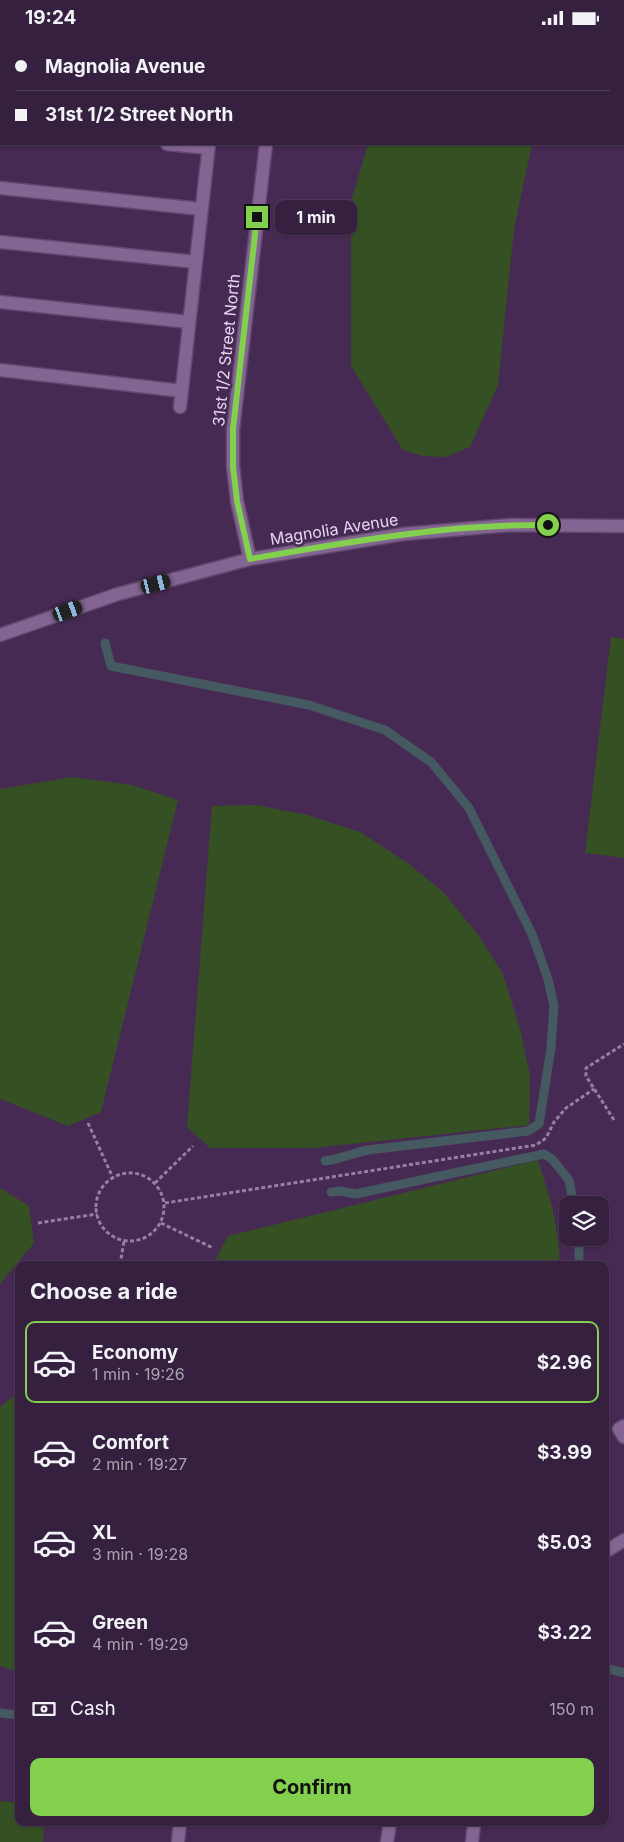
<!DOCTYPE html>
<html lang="en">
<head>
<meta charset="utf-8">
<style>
	:root { --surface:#35203f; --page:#402d4a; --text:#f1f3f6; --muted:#aaa3b0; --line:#4f3e59; --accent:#83d04f }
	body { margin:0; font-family:Inter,sans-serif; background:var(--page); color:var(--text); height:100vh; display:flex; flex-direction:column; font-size:19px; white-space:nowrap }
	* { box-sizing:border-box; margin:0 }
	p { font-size:16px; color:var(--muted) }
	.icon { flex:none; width:28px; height:28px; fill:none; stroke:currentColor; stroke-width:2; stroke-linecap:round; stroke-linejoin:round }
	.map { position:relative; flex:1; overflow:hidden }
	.panel { position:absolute; left:15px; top:1226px; width:594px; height:565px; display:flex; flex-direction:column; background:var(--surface); border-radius:10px; box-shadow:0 1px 4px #0004,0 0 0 1px var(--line) }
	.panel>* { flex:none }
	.top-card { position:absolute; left:0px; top:0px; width:625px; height:110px; box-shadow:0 1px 4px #0004,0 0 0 1px var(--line); display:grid; align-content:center; height:110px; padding:0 15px; background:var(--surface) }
	.fabs { position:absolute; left:559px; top:1161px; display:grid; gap:10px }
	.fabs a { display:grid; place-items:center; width:50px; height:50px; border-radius:10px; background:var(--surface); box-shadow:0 1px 4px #0004,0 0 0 1px var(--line); font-size:25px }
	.end { position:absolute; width:22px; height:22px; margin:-11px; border:6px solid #83d04f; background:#111; box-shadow:0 0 0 2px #111 }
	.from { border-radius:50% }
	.bubble { position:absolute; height:35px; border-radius:10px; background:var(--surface); box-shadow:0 1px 4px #0004,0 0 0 1px var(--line); font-size:16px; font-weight:700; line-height:35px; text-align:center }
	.car { position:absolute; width:15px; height:30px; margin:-15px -8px; border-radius:6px; box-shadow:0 0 4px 1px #0007; background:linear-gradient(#222 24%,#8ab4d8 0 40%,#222 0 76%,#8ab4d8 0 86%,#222 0) }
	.top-card b { display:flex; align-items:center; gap:18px; height:48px; font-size:19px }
	.top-card b+b { border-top:1px solid var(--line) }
	.top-card i { width:12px; height:12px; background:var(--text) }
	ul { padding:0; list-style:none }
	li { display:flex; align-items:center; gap:15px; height:82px; margin:0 10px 8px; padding:0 5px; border:2px solid transparent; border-radius:10px }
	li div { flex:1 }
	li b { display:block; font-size:19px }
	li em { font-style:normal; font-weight:700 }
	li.active { border-color:var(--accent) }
	li>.icon { width:45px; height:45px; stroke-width:1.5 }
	h2 { padding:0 15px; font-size:22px; line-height:60px }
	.pay { display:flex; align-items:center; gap:12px; height:55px; padding:0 15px; font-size:19px }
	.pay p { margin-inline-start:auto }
	.cta { display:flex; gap:10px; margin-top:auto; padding:10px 15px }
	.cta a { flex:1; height:58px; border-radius:10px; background:var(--accent); color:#111; font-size:20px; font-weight:700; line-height:58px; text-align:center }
	.status { display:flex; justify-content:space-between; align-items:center; height:35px; padding:0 25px; background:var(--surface); direction:ltr }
	.status svg { height:14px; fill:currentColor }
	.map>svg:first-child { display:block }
	.green { fill:#355123 }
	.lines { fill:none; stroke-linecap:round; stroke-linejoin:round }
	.stream { stroke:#455961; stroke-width:9 }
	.minor-casing { stroke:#61486c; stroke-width:15 }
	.path { stroke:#967fa1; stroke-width:3; stroke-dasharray:4 2.5; stroke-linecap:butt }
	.minor { stroke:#846493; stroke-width:12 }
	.route { stroke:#83d04f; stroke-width:6 }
	.labels { text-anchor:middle; stroke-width:5; stroke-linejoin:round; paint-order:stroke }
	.street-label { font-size:16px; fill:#e6d5ef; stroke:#472a54 }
</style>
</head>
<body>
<div class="status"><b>19:24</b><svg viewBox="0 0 49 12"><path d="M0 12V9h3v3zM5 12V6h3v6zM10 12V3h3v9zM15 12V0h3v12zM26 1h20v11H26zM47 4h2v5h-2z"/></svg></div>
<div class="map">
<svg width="624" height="1807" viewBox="0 0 624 1807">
	<rect width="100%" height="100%" fill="#472a54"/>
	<path class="green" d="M368 109H532L514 194 498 350 470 412 446 422 423 421 403 415 351 331V167Z
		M611 602 624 604V823L585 818Z
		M73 742 132 750 178 765 101 1077 68 1091 0 1064V754Z
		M256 770 307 780 360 797 409 829 443 857 476 897 503 939 520 994 530 1040 529 1090 313 1113H210L187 1092 212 771Z
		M538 1125C548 1156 561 1197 559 1230H213L228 1201Z
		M0 1153 29 1171 34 1208 0 1249Z
		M19 1357V1637L0 1631V1372Z
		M0 1766 19 1768V1788H44L43 1807H0Z"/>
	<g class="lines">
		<path class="stream" d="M105 608 111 631 309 670 385 695 431 727 469 773 532 899 548 944 554 971 551 1013 539 1089 528 1096 368 1115C353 1118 340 1124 325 1126
			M331 1157 341 1156 355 1159 544 1119 552 1124 569 1145 574 1170
			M579 1202V1230
			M605 1633 624 1638
			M0 1678 19 1680"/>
		<defs>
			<path id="minor" d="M220 1V0
				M279 1 280 0
				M0 31H1
				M0 91H1
				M167 109 208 113
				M0 153 201 174
				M0 207 196 227
				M0 267 189 287
				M0 335 182 356
				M180 372 209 109
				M250 524 237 466 233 431V395L266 109
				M0 600 118 559 250 524 403 499 510 490 624 491
				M624 1391 619 1394 624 1402
				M605 1517 624 1505
				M178 1807 180 1788
				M387 1807 390 1788
				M472 1807 474 1788"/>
		</defs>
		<use href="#minor" class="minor-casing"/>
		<path class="path" d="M614 1085 586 1041V1033L624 1009
			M88 1088 113 1143
			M96 1172a34 34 0 1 1 68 0a34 34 0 1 1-68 0Z
			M155 1148 193 1111
			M165 1168 536 1110 546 1103 554 1087 566 1073 594 1054
			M38 1188 97 1179
			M161 1188 213 1213
			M120 1230 124 1206"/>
		<use href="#minor" class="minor"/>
	</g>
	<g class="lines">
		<path class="route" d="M257 182 233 394V431L237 466 250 524C348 507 447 489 548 490"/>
	</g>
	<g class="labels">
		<g class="street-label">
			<text transform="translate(226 315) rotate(-84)" y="6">31st 1/2 Street North</text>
			<text transform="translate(334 494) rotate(-9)" y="6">Magnolia Avenue</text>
		</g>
	</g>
</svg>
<div class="fabs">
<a><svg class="icon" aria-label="layers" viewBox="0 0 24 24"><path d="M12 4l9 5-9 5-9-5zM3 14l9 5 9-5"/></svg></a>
</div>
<i class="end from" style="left:548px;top:490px"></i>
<i class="end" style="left:257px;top:182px"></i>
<div class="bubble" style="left:275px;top:165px;width:82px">1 min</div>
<i class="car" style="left:156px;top:549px;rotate:76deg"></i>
<i class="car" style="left:68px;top:576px;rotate:70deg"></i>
<div class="top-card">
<b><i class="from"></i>Magnolia Avenue</b>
<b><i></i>31st 1/2 Street North</b>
</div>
<section class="panel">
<h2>Choose a ride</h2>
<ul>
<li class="active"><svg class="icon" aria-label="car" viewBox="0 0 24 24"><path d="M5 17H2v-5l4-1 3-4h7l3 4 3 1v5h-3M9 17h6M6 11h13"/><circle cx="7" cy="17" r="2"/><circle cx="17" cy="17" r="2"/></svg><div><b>Economy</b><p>1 min · 19:26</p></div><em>$2.96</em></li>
<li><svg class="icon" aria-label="car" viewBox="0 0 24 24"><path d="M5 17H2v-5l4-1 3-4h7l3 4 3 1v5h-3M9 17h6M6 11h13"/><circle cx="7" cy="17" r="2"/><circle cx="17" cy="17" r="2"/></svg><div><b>Comfort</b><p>2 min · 19:27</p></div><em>$3.99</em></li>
<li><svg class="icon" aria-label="car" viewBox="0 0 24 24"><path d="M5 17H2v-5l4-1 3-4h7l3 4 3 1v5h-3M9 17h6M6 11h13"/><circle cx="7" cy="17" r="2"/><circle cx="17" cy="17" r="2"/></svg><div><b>XL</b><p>3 min · 19:28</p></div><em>$5.03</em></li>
<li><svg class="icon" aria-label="car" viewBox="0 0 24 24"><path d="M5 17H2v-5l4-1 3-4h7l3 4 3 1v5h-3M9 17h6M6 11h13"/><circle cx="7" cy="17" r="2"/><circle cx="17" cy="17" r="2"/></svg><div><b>Green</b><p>4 min · 19:29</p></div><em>$3.22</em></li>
</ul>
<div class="pay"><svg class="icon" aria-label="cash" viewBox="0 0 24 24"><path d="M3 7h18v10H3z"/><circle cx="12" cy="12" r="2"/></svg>Cash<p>150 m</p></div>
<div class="cta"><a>Confirm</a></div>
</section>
</div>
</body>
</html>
